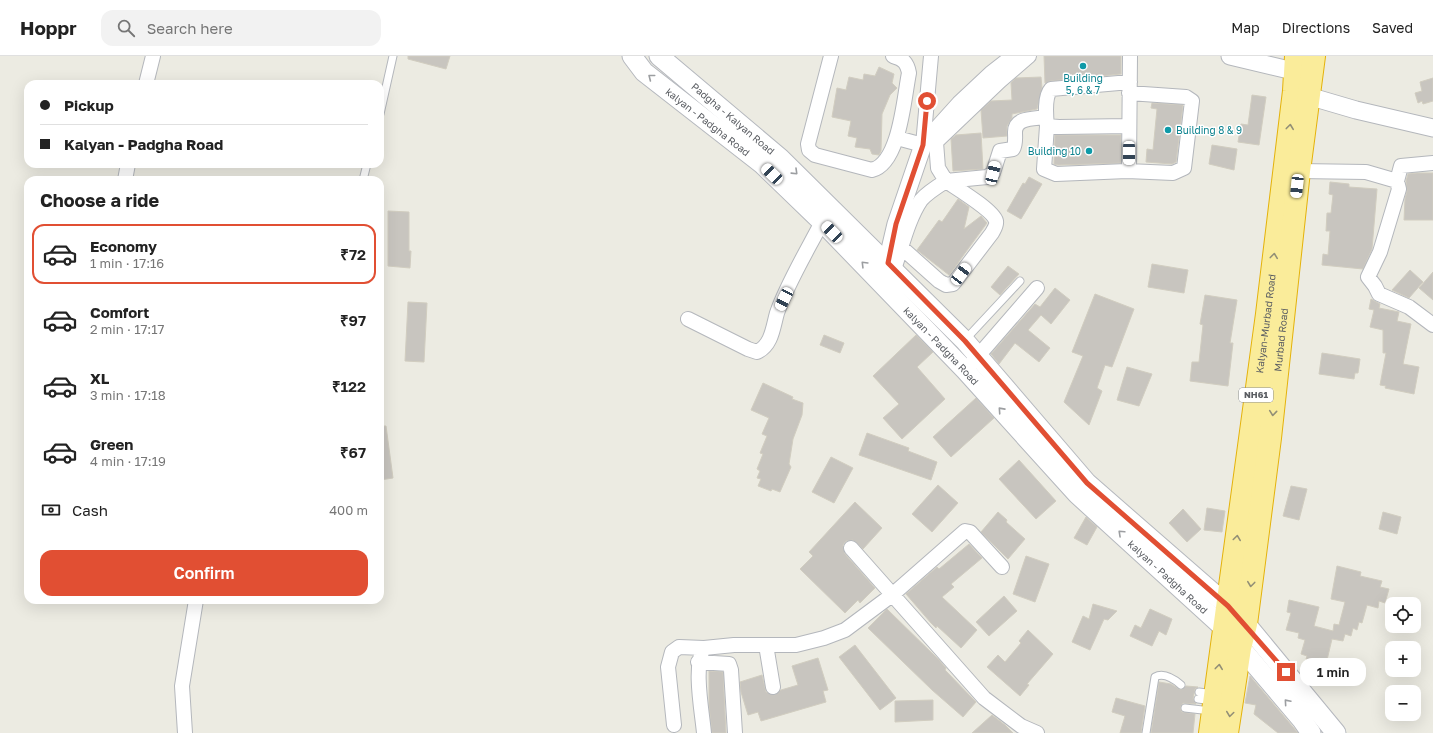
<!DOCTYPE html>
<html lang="en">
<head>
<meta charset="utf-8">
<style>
	:root { --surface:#fff; --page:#f2f2f2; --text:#222; --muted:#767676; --line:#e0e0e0; --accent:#e14f33 }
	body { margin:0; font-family:"Golos Text",sans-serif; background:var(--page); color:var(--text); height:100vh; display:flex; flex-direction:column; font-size:15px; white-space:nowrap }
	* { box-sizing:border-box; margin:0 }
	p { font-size:13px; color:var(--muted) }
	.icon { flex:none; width:22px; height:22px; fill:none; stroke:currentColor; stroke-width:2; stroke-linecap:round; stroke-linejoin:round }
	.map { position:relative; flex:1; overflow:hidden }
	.panel { position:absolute; left:24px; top:120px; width:360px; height:428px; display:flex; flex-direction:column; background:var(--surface); border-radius:12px; box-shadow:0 4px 16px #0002 }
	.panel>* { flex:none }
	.guide { position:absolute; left:24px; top:24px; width:360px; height:88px; border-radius:12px; box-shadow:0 4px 16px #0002; display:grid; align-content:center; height:88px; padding:0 16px; background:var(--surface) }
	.controls { position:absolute; left:1385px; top:541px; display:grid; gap:8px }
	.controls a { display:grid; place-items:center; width:36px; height:36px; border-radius:8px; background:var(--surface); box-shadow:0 4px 16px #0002; font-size:20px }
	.end { position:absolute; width:18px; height:18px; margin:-9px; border:5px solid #e14f33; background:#fff; box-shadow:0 0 0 2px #fff }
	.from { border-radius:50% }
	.bubble { position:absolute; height:28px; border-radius:12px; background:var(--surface); box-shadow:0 4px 16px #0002; font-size:13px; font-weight:600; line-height:28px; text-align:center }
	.car { position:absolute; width:12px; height:24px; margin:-12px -6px; border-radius:5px; box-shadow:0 0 3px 1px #0007; background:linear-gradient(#fff 24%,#345 0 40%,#fff 0 76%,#345 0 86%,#fff 0) }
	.guide b { display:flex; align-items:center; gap:14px; height:38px; font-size:15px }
	.guide b+b { border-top:1px solid var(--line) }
	.guide i { width:10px; height:10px; background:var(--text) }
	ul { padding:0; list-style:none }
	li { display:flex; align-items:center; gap:12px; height:60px; margin:0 8px 6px; padding:0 8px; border:2px solid transparent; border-radius:12px }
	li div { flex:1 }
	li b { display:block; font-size:15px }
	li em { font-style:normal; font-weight:600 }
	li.active { border-color:var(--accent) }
	li>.icon { width:36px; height:36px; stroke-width:1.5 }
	h2 { padding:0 16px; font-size:18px; line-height:48px }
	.pay { display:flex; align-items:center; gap:10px; height:44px; padding:0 16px; font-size:15px }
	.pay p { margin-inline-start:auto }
	.cta { display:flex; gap:8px; margin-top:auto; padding:8px 16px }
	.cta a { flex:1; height:46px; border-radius:12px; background:var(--accent); color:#fff; font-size:16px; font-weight:600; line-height:46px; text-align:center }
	header { display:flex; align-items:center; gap:24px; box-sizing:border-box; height:56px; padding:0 20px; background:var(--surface); border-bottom:1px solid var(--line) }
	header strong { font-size:19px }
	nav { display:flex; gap:22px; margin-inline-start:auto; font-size:14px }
	.search { width:280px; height:36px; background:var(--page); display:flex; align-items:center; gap:10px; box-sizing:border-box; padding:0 14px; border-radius:12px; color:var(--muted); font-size:15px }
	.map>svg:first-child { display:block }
	.building { fill:#c8c5bf; stroke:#d1cdc0 }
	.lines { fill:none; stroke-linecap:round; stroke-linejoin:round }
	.service-casing { stroke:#b4b7bc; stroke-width:9 }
	.minor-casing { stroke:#b4b7bc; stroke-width:16 }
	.tertiary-casing { stroke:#b4b7bc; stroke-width:19 }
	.secondary-casing { stroke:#b5b8be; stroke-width:21 }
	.trunk-casing { stroke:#e4b20a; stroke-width:24 }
	.service { stroke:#fff; stroke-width:7 }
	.minor { stroke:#fff; stroke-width:14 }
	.tertiary { stroke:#fff; stroke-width:17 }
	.secondary { stroke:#fff; stroke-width:19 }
	.trunk { stroke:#faec9a; stroke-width:22 }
	.oneway { stroke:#9c9ea1 }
	.oneway2 { stroke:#928f76 }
	.route { stroke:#e14f33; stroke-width:5 }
	.culture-dot { fill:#0f9aa8; stroke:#fff; stroke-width:1.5 }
	.labels { text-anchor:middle; stroke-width:3; stroke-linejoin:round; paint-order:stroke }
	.shield { fill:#fff; stroke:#8c8e91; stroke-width:1 }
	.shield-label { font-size:9px; font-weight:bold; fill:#5a5d62 }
	.culture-label { font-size:10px; fill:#0d838f; stroke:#fff }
	.street-label { font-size:10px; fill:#5a5d62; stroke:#fff }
</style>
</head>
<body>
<header>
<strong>Hoppr</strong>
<div class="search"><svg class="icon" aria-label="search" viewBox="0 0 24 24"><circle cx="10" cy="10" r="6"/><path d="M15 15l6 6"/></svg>Search here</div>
<nav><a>Map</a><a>Directions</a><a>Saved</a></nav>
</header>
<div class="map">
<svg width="1433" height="677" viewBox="0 0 1433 677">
	<rect width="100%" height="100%" fill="#ecebe2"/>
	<path class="building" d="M408 0H450L446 13 408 3Z
		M1044 0H1121V18L1050 25 1045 27Z
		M879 11 894 18 892 27 897 32 890 39 882 58 881 95 879 99 872 98 870 93 855 91 857 82 848 80 851 65 832 61 837 32 846 34 849 21 863 24 864 18 875 20Z
		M1041 21 1042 32 1037 53 1012 58V62L1007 70V80L983 82 981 54 991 45 1012 44 1011 27 1016 22Z
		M1433 22V45L1423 48 1422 45 1418 47 1415 37 1422 35 1420 26Z
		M1252 39 1266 41 1259 89 1238 86 1241 68 1248 69Z
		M1152 47 1183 49 1176 106 1172 108 1146 106 1147 93 1153 94 1157 53 1151 52Z
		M981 77 983 113 953 115 951 83 956 79Z
		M1055 79H1121V107L1058 109 1054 108Z
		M1212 89 1237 93 1234 114 1209 108Z
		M1417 117H1433V164H1404L1405 143 1407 135 1406 125 1408 118Z
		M1029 121 1042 128 1021 163 1007 155 1023 127 1025 128Z
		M1330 126 1349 128V131L1377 133 1372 193 1363 213 1322 209 1323 198 1328 199 1330 175H1326L1327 157H1331L1333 139 1329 138Z
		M958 143 969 151 964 173 981 160 987 167 949 219 917 194 939 164 942 166Z
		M388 155 409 156V195H411L410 212 388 210Z
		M1152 208 1188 214 1184 237 1148 231Z
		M1008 210 1019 218 1000 239 991 231Z
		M1410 214 1423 226 1409 242 1392 234Z
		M1433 216V244L1419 232Z
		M1055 232 1070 244 1051 268 1041 259 1028 274 1050 292 1039 306 1015 287 999 308 991 298 1035 248 1040 251Z
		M1095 238 1134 253 1112 311 1105 309 1097 332 1102 335 1089 369 1064 346 1083 300 1072 296Z
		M1205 239 1237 244 1230 287H1233L1228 330 1190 325 1192 306H1199L1203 269 1200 268Z
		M1371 243 1380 248 1379 252 1399 256 1397 265 1411 268 1403 308 1419 311 1414 338 1385 332 1386 330 1380 329 1386 297H1383V274L1370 271 1374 254 1369 253Z
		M408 246 427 247 424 306 405 305Z
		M824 279 844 287 840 297 820 289Z
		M916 279 933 296 917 311 945 343 902 383 883 362 899 348 873 320Z
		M1322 297 1360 303 1358 317H1355L1354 323 1319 318Z
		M1127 311 1152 318 1139 350 1117 344Z
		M763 327 793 341 792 343 803 347 802 359 793 383 789 408 791 411 780 436 772 433 771 435 758 430 761 423 757 422 760 415 757 413 763 398 760 397 767 380 762 378 769 362 751 354Z
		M976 342 994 362 951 401 933 381Z
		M380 370H386L393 422 380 424Z
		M867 377 909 392 908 395 937 406 931 424 859 399Z
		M831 401 853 412 834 447 812 436Z
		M1019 404 1056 445 1036 463 999 423Z
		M938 429 958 447 932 476 912 458Z
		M1291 430 1307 433 1299 464 1283 460Z
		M855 446 882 472 863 493 853 484 846 485 843 489 845 498 875 532 860 547 858 544 845 557 800 513 813 500 809 496Z
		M1207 452 1225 455 1222 476 1204 474Z
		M1183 453 1201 473 1187 486 1169 467Z
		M998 456 1007 464 1006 466 1025 483 1008 503 981 476Z
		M1383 456 1401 461 1397 478 1379 473Z
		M1086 461 1097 471 1087 489 1074 482Z
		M969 488 982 502 951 528 954 531 942 541 977 574 961 592 937 570 936 572 931 567 906 538 937 511 939 513Z
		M1026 500 1049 508 1035 546 1013 538Z
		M1337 510 1361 516 1360 520 1382 525 1380 531 1389 533 1385 547 1379 545 1378 552 1367 549 1362 567 1359 566 1357 574 1353 572 1351 580 1345 578 1343 585 1332 583 1327 604 1319 602 1318 606 1306 603 1307 600 1301 598 1305 584 1298 582 1299 577 1286 574 1291 557 1287 556 1289 544 1319 551 1314 570 1333 575 1334 568 1339 569 1345 546 1331 543Z
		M1004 540 1017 555 989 580 976 566Z
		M1093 548 1117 555 1108 564 1104 563 1090 594 1072 586 1083 560 1089 563Z
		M887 553 939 604 946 612 945 614 976 646 963 661 932 634 868 572Z
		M1150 553 1172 563 1166 579 1159 575 1152 590 1130 580 1135 569 1141 572Z
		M1028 574 1053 598 1027 628 1029 629 1020 640 987 611 998 599 1005 606 1021 587 1019 585Z
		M855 589 896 642 880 654 839 601Z
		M818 602 828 634 823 635 826 646 761 665 758 656 748 659 741 636 740 626 762 619 766 636 775 639 781 634 798 629 792 610Z
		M709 615 723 616 726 677H712L709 650Z
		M1250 620 1293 671 1298 677H1278L1254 658 1256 649 1245 647Z
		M1159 626 1171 628 1181 634 1186 630 1198 631 1195 633 1193 643 1196 648 1183 647 1180 652 1182 656 1195 658 1193 677H1151Z
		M1116 642 1145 650 1141 677H1120L1125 660 1112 656Z
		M933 644V664L895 666V645Z
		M992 659 1005 669 1013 677H972Z"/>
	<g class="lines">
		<defs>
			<path id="service" d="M380 58 393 0
				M363 124 367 108
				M965 284 1020 225
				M1199 636 1214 638
				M1198 643 1213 645
				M1185 652 1211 655
				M1146 677 1155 621C1164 616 1174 623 1181 629"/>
			<path id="minor" d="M831 0 808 88 809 94 815 99 872 114C900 107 904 41 909 17 907 6 903 3 893 0
				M1029 0 1000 25 936 86 938 112 946 125 987 121 993 117 1000 95 1013 93C1016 88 1015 82 1015 76 1015 61 1034 63 1046 61
				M146 28 153 0
				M1047 70 1044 113 1056 118 1127 115 1129 111 1130 0
				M1129 70 1059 71 1047 70C1046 60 1044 41 1051 33L1130 26
				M897 82 923 89 931 0
				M1127 115 1173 117 1184 112 1192 45 1186 41 1129 37
				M1299 115 1366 116 1397 125 1399 133 1380 196 1368 221 1375 230 1379 238 1409 251 1433 269
				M125 124 128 108
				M1397 125 1401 110 1433 107
				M894 213C902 191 908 163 921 144 927 137 938 130 946 125 956 132 993 154 996 165 997 169 994 173 992 177L953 228 946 229 939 225 902 192
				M688 263 748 293 757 296C772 289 773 271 777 257 787 228 808 193 822 166
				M972 307 1037 232
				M851 492 984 642 1021 670 1037 677
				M766 589 773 631
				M698 606 729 608 731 614 735 677
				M674 669 668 611 672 596 679 591 704 592
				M185 677 182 630 196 544
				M704 677C702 655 693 610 704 592L734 589H796L824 582 845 574 892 539 965 475 970 476 1002 511"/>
			<path id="tertiary" d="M1230 0 1306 18
				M1298 37 1356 54 1433 72
				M884 219 896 168 923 89 960 48 992 18 1015 0"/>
			<g id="secondary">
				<path id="s1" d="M632 0 644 16 762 108 822 166 965 314 1077 438 1224 572 1302 664 1311 677"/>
				<path id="s2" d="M659 0 780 102 965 285 1087 427 1228 550 1246 568 1336 677"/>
			</g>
			<g id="trunk">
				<path id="s3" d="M1210 677 1267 258 1294 35 1296 0"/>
				<path id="s4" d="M1227 677 1240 592 1246 568 1270 382 1299 115 1314 0"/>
			</g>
		</defs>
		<use href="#service" class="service-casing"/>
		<use href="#minor" class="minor-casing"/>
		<use href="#tertiary" class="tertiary-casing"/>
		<use href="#secondary" class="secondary-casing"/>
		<use href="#trunk" class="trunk-casing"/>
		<use href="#service" class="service"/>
		<use href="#minor" class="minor"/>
		<use href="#tertiary" class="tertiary"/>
		<use href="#secondary" class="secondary"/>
		<use href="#trunk" class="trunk"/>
	</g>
	<defs><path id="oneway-chevron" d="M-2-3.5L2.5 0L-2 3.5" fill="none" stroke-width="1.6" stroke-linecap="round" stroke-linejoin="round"/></defs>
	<g class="oneway">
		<use href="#oneway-chevron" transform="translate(651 21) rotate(-142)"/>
		<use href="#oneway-chevron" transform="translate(795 116) rotate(44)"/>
		<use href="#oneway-chevron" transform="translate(864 208) rotate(-135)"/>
		<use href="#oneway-chevron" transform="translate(1001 354) rotate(-132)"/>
		<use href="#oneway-chevron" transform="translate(1121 477) rotate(-137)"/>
		<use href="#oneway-chevron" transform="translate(1287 646) rotate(-131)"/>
	</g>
	<g class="oneway2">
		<use href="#oneway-chevron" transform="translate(1290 71) rotate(-83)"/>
		<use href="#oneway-chevron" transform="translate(1274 200) rotate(-83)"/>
		<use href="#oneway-chevron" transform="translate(1273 357) rotate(96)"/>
		<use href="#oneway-chevron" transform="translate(1237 482) rotate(-82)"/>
		<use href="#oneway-chevron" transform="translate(1251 528) rotate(97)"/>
		<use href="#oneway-chevron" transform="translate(1219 611) rotate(-83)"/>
		<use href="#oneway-chevron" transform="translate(1230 658) rotate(98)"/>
	</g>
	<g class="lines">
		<path class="route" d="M927 45 923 89 896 168 888 207 965 285 1087 427 1228 550 1286 616"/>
	</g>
	<g class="culture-dot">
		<circle cx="1083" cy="10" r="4"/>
		<circle cx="1168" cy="74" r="4"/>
		<circle cx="1089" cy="95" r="4"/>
	</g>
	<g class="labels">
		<rect class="shield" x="1239" y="332" width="34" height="14" rx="3"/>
		<g class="shield-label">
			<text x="1256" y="342">NH61</text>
		</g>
		<g class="culture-label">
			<text x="1083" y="26">Building<tspan x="1083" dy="12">5, 6 &amp; 7</tspan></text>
			<text x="1176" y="78" text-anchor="start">Building 8 &amp; 9</text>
			<text x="1081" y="99" text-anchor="end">Building 10</text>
		</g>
		<g class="street-label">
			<text dy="4" stroke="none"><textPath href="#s2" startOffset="97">Padgha - Kalyan Road</textPath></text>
			<text dy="4" stroke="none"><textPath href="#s1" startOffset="101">kalyan - Padgha Road</textPath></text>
			<text dy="4" stroke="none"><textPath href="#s3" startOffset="413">Kalyan-Murbad Road</textPath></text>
			<text dy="4" stroke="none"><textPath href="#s4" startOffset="397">Murbad Road</textPath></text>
			<text dy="4" stroke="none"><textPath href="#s1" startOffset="425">kalyan - Padgha Road</textPath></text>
			<text dy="4" stroke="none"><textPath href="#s1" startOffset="749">kalyan - Padgha Road</textPath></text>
		</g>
	</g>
</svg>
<div class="controls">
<a><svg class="icon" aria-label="locate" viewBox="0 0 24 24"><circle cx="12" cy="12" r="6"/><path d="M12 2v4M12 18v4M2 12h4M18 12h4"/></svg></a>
<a>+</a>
<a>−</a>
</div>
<i class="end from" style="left:927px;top:45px"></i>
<i class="end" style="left:1286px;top:616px"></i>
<div class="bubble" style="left:1300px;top:602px;width:66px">1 min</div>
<i class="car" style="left:1129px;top:97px;rotate:180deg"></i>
<i class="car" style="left:993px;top:117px;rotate:13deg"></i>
<i class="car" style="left:772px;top:118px;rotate:314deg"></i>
<i class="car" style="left:1297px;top:130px;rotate:186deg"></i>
<i class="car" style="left:832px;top:176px;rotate:316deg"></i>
<i class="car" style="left:961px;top:218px;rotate:37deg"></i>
<i class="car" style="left:784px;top:243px;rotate:206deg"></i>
<div class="guide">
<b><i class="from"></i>Pickup</b>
<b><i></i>Kalyan - Padgha Road</b>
</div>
<section class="panel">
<h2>Choose a ride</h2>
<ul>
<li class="active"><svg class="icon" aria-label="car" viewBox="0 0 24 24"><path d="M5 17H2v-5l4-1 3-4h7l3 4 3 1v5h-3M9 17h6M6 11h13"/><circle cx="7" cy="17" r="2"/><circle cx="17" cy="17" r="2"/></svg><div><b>Economy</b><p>1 min · 17:16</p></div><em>₹72</em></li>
<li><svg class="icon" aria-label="car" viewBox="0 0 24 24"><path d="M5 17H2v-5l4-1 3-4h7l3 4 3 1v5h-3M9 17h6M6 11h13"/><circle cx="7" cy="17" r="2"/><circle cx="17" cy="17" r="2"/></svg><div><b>Comfort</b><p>2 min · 17:17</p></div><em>₹97</em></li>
<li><svg class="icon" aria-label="car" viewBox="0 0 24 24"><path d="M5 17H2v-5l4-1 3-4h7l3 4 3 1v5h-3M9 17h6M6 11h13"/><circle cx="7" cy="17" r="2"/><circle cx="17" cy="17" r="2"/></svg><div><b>XL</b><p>3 min · 17:18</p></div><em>₹122</em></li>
<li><svg class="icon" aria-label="car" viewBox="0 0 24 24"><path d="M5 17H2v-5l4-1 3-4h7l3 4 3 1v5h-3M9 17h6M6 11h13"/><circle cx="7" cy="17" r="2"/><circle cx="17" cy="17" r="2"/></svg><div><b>Green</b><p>4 min · 17:19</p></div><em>₹67</em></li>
</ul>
<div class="pay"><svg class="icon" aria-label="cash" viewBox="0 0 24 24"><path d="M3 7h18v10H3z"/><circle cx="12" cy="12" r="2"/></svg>Cash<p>400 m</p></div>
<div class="cta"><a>Confirm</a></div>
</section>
</div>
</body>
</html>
